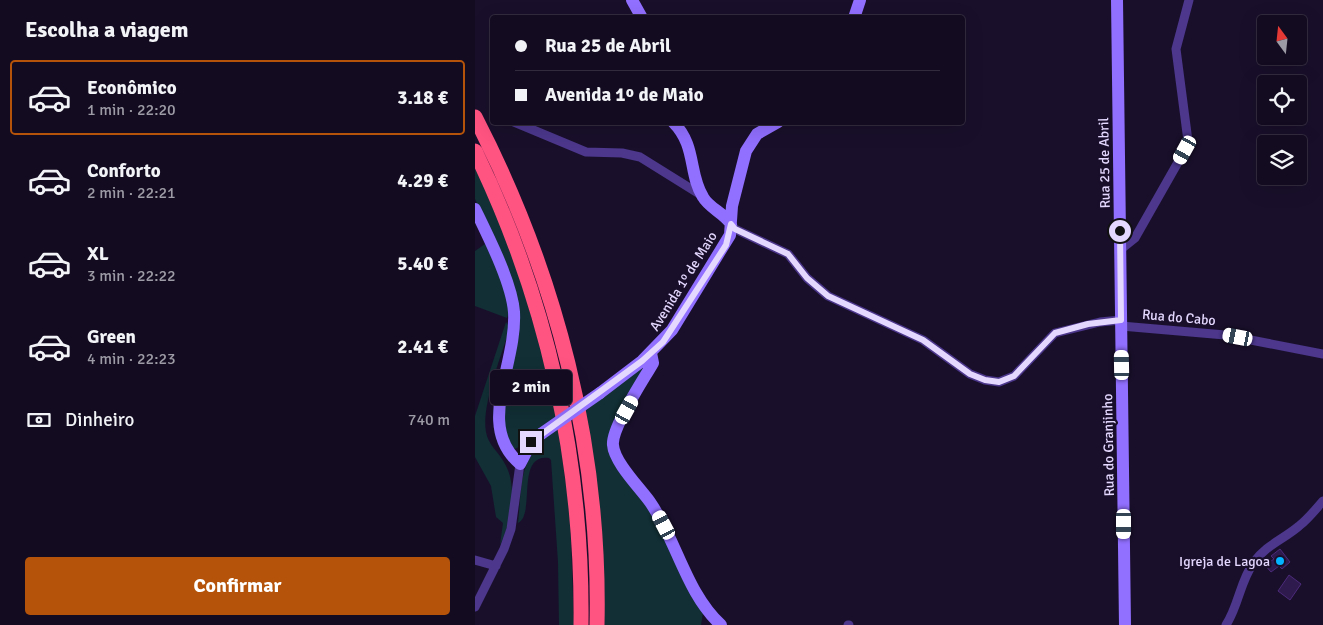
<!DOCTYPE html>
<html lang="pt">
<head>
<meta charset="utf-8">
<style>
	:root { --surface:#130b20; --page:#20192d; --text:#f1f3f6; --muted:#9d9ba5; --line:#322b3e; --accent:#b45309 }
	body { margin:0; font-family:Signika,sans-serif; background:var(--page); color:var(--text); height:100vh; display:flex; flex-direction:column; font-size:19px; white-space:nowrap }
	* { box-sizing:border-box; margin:0 }
	p { font-size:16px; color:var(--muted) }
	.icon { flex:none; width:28px; height:28px; fill:none; stroke:currentColor; stroke-width:2; stroke-linecap:round; stroke-linejoin:round }
	.map { position:relative; flex:1; overflow:hidden }
	.side { display:flex; flex-direction:column; background:var(--surface); width:475px }
	.side>* { flex:none }
	.banner { position:absolute; left:15px; top:15px; width:475px; height:110px; border-radius:5px; box-shadow:0 5px 20px #0002,0 0 0 1px var(--line); display:grid; align-content:center; height:110px; padding:0 25px; background:var(--surface) }
	.needle { width:32px; rotate:345deg }
	.buttons { position:absolute; left:782px; top:15px; display:grid; gap:10px }
	.buttons a { display:grid; place-items:center; width:50px; height:50px; border-radius:5px; background:var(--surface); box-shadow:0 5px 20px #0002,0 0 0 1px var(--line); font-size:25px }
	.end { position:absolute; width:22px; height:22px; margin:-11px; border:6px solid #e5d8ff; background:#111; box-shadow:0 0 0 2px #111 }
	.from { border-radius:50% }
	.bubble { position:absolute; height:35px; border-radius:5px; background:var(--surface); box-shadow:0 5px 20px #0002,0 0 0 1px var(--line); font-size:16px; font-weight:700; line-height:35px; text-align:center }
	.car { position:absolute; width:15px; height:30px; margin:-15px -8px; border-radius:6px; box-shadow:0 0 4px 1px #0007; background:linear-gradient(#fff 24%,#345 0 40%,#fff 0 76%,#345 0 86%,#fff 0) }
	.banner b { display:flex; align-items:center; gap:18px; height:48px; font-size:19px }
	.banner b+b { border-top:1px solid var(--line) }
	.banner i { width:12px; height:12px; background:var(--text) }
	ul { padding:0; list-style:none }
	li { display:flex; align-items:center; gap:15px; height:75px; margin:0 10px 8px; padding:0 15px; border:2px solid transparent; border-radius:5px }
	li div { flex:1 }
	li b { display:block; font-size:19px }
	li em { font-style:normal; font-weight:700 }
	li.on { border-color:var(--accent) }
	li>.icon { width:45px; height:45px; stroke-width:1.5 }
	h2 { padding:0 25px; font-size:22px; line-height:60px }
	.pay { display:flex; align-items:center; gap:12px; height:55px; padding:0 25px; font-size:19px }
	.pay p { margin-inline-start:auto }
	.action { display:flex; gap:10px; margin-top:auto; padding:10px 25px }
	.action a { flex:1; height:58px; border-radius:5px; background:var(--accent); color:#fff; font-size:20px; font-weight:700; line-height:58px; text-align:center }
	main { display:flex; flex:1; min-height:0 }
	.map>svg:first-child { display:block }
	.green { fill:#112f35 }
	.building { fill:#2f1a4d; stroke:#4b2a7a }
	.lines { fill:none; stroke-linecap:round; stroke-linejoin:round }
	.street { stroke:#4c378c; stroke-width:9 }
	.secondary { stroke:#916fff; stroke-width:12 }
	.highway { stroke:#ff5382; stroke-width:15 }
	.secondary-bridge { stroke:#916fff; stroke-width:12 }
	.route { stroke:#e5d8ff; stroke-width:6 }
	.poi-dot { fill:#04b3ff; stroke:#190f2b; stroke-width:2 }
	.labels { text-anchor:middle; stroke-width:4.5; stroke-linejoin:round; paint-order:stroke }
	.street-label { font-size:14px; fill:#e5d8ff; stroke:#190f2b }
	.poi-label { font-size:14px; fill:#e5d8ff; stroke:#190f2b; text-anchor:end }
</style>
</head>
<body>
<main>
<section class="side">
<h2>Escolha a viagem</h2>
<ul>
<li class="on"><svg class="icon" aria-label="car" viewBox="0 0 24 24"><path d="M5 17H2v-5l4-1 3-4h7l3 4 3 1v5h-3M9 17h6M6 11h13"/><circle cx="7" cy="17" r="2"/><circle cx="17" cy="17" r="2"/></svg><div><b>Econômico</b><p>1 min · 22:20</p></div><em>3.18 €</em></li>
<li><svg class="icon" aria-label="car" viewBox="0 0 24 24"><path d="M5 17H2v-5l4-1 3-4h7l3 4 3 1v5h-3M9 17h6M6 11h13"/><circle cx="7" cy="17" r="2"/><circle cx="17" cy="17" r="2"/></svg><div><b>Conforto</b><p>2 min · 22:21</p></div><em>4.29 €</em></li>
<li><svg class="icon" aria-label="car" viewBox="0 0 24 24"><path d="M5 17H2v-5l4-1 3-4h7l3 4 3 1v5h-3M9 17h6M6 11h13"/><circle cx="7" cy="17" r="2"/><circle cx="17" cy="17" r="2"/></svg><div><b>XL</b><p>3 min · 22:22</p></div><em>5.40 €</em></li>
<li><svg class="icon" aria-label="car" viewBox="0 0 24 24"><path d="M5 17H2v-5l4-1 3-4h7l3 4 3 1v5h-3M9 17h6M6 11h13"/><circle cx="7" cy="17" r="2"/><circle cx="17" cy="17" r="2"/></svg><div><b>Green</b><p>4 min · 22:23</p></div><em>2.41 €</em></li>
</ul>
<div class="pay"><svg class="icon" aria-label="cash" viewBox="0 0 24 24"><path d="M3 7h18v10H3z"/><circle cx="12" cy="12" r="2"/></svg>Dinheiro<p>740 m</p></div>
<div class="action"><a>Confirmar</a></div>
</section>
<div class="map">
<svg width="848" height="625" viewBox="0 0 848 625">
	<rect width="100%" height="100%" fill="#190f2b"/>
	<path class="green" d="M0 168C39 247 63 331 81 416L42 448 34 451 23 444 20 435 18 411 43 324 14 230 0 199Z
		M10 244C18 260 39 302 32 318L0 306V251Z
		M31 322 35 328C27 353 6 407 11 432 13 445 24 452 30 464 43 486 36 523 25 545L28 523 21 517 16 486 0 457V416Z
		M170 364 135 433 228 613 226 625H129L110 411Z
		M83 427 95 514 99 625H84L83 562 76 460 74 458C40 453 61 515 43 523 48 475 43 460 83 427Z"/>
	<path class="building" d="M805 549 815 562 807 569 804 566 796 572 790 565 799 559 796 556Z
		M814 575 826 584 815 600 803 591Z"/>
	<g class="lines">
		<path class="street" d="M39 122 111 152 147 153 165 157 226 195
			M256 224 260 229 313 254 332 278 353 296 448 340 495 374 510 380 524 382 539 376 580 333 625 322 646 320
			M645 250 660 238 710 150 713 141 701 49 714 0
			M646 326 750 335 848 354
			M0 560 21 566
			M0 607 29 549 36 529 45 464
			M373 625H374
			M751 625C764 605 765 581 779 562 791 545 809 539 824 526 833 519 840 510 848 501"/>
		<path class="secondary" d="M157 0 167 18
			M642 0 650 625
			M379 18 385 0
			M198 122C222 146 213 173 228 197 234 208 249 213 256 224
			M0 209C13 236 37 283 39 312 42 367 0 425 45 464L56 443 66 434
			M176 353 178 363C169 379 136 428 138 445 139 462 165 488 175 502 202 541 211 593 246 625
			M125 393 167 361 197 330 255 235 257 206 271 151 282 134 303 122"/>
		<path class="highway" d="M0 117C81 274 126 447 122 625
			M0 151C72 299 108 460 106 625"/>
		<path class="secondary-bridge" d="M66 434 125 393"/>
	</g>
	<g class="lines">
		<path class="route" d="M56 442 167 361 188 342 251 245 256 224 260 229 313 254 332 278 353 296 448 340 495 374 510 380 524 382 539 376 580 333 613 324 646 320 645 231"/>
	</g>
	<circle class="poi-dot" cx="805" cy="561" r="5"/>
	<g class="labels">
		<g class="street-label">
			<text transform="translate(629 163) rotate(-91)" y="5">Rua 25 de Abril</text>
			<text transform="translate(208 281) rotate(-58)" y="5">Avenida 1º de Maio</text>
			<text transform="translate(704 317) rotate(5)" y="5">Rua do Cabo</text>
			<text transform="translate(633 445) rotate(-91)" y="5">Rua do Granjinho</text>
		</g>
		<g class="poi-label">
			<text x="795" y="566">Igreja de Lagoa</text>
		</g>
	</g>
</svg>
<div class="buttons">
<a><svg class="needle" viewBox="-14 -14 28 28"><path d="M0-13l5 13h-10z" fill="#e53935"/><path d="M0 13l5-13h-10z" fill="#9d9ba5"/></svg></a>
<a><svg class="icon" aria-label="locate" viewBox="0 0 24 24"><circle cx="12" cy="12" r="6"/><path d="M12 2v4M12 18v4M2 12h4M18 12h4"/></svg></a>
<a><svg class="icon" aria-label="layers" viewBox="0 0 24 24"><path d="M12 4l9 5-9 5-9-5zM3 14l9 5 9-5"/></svg></a>
</div>
<i class="end from" style="left:645px;top:231px"></i>
<i class="end" style="left:56px;top:442px"></i>
<div class="bubble" style="left:15px;top:370px;width:82px">2 min</div>
<i class="car" style="left:710px;top:150px;rotate:209deg"></i>
<i class="car" style="left:763px;top:337px;rotate:281deg"></i>
<i class="car" style="left:647px;top:365px;rotate:359deg"></i>
<i class="car" style="left:152px;top:410px;rotate:29deg"></i>
<i class="car" style="left:649px;top:524px;rotate:180deg"></i>
<i class="car" style="left:189px;top:525px;rotate:332deg"></i>
<div class="banner">
<b><i class="from"></i>Rua 25 de Abril</b>
<b><i></i>Avenida 1º de Maio</b>
</div>
</div>
</main>
</body>
</html>
